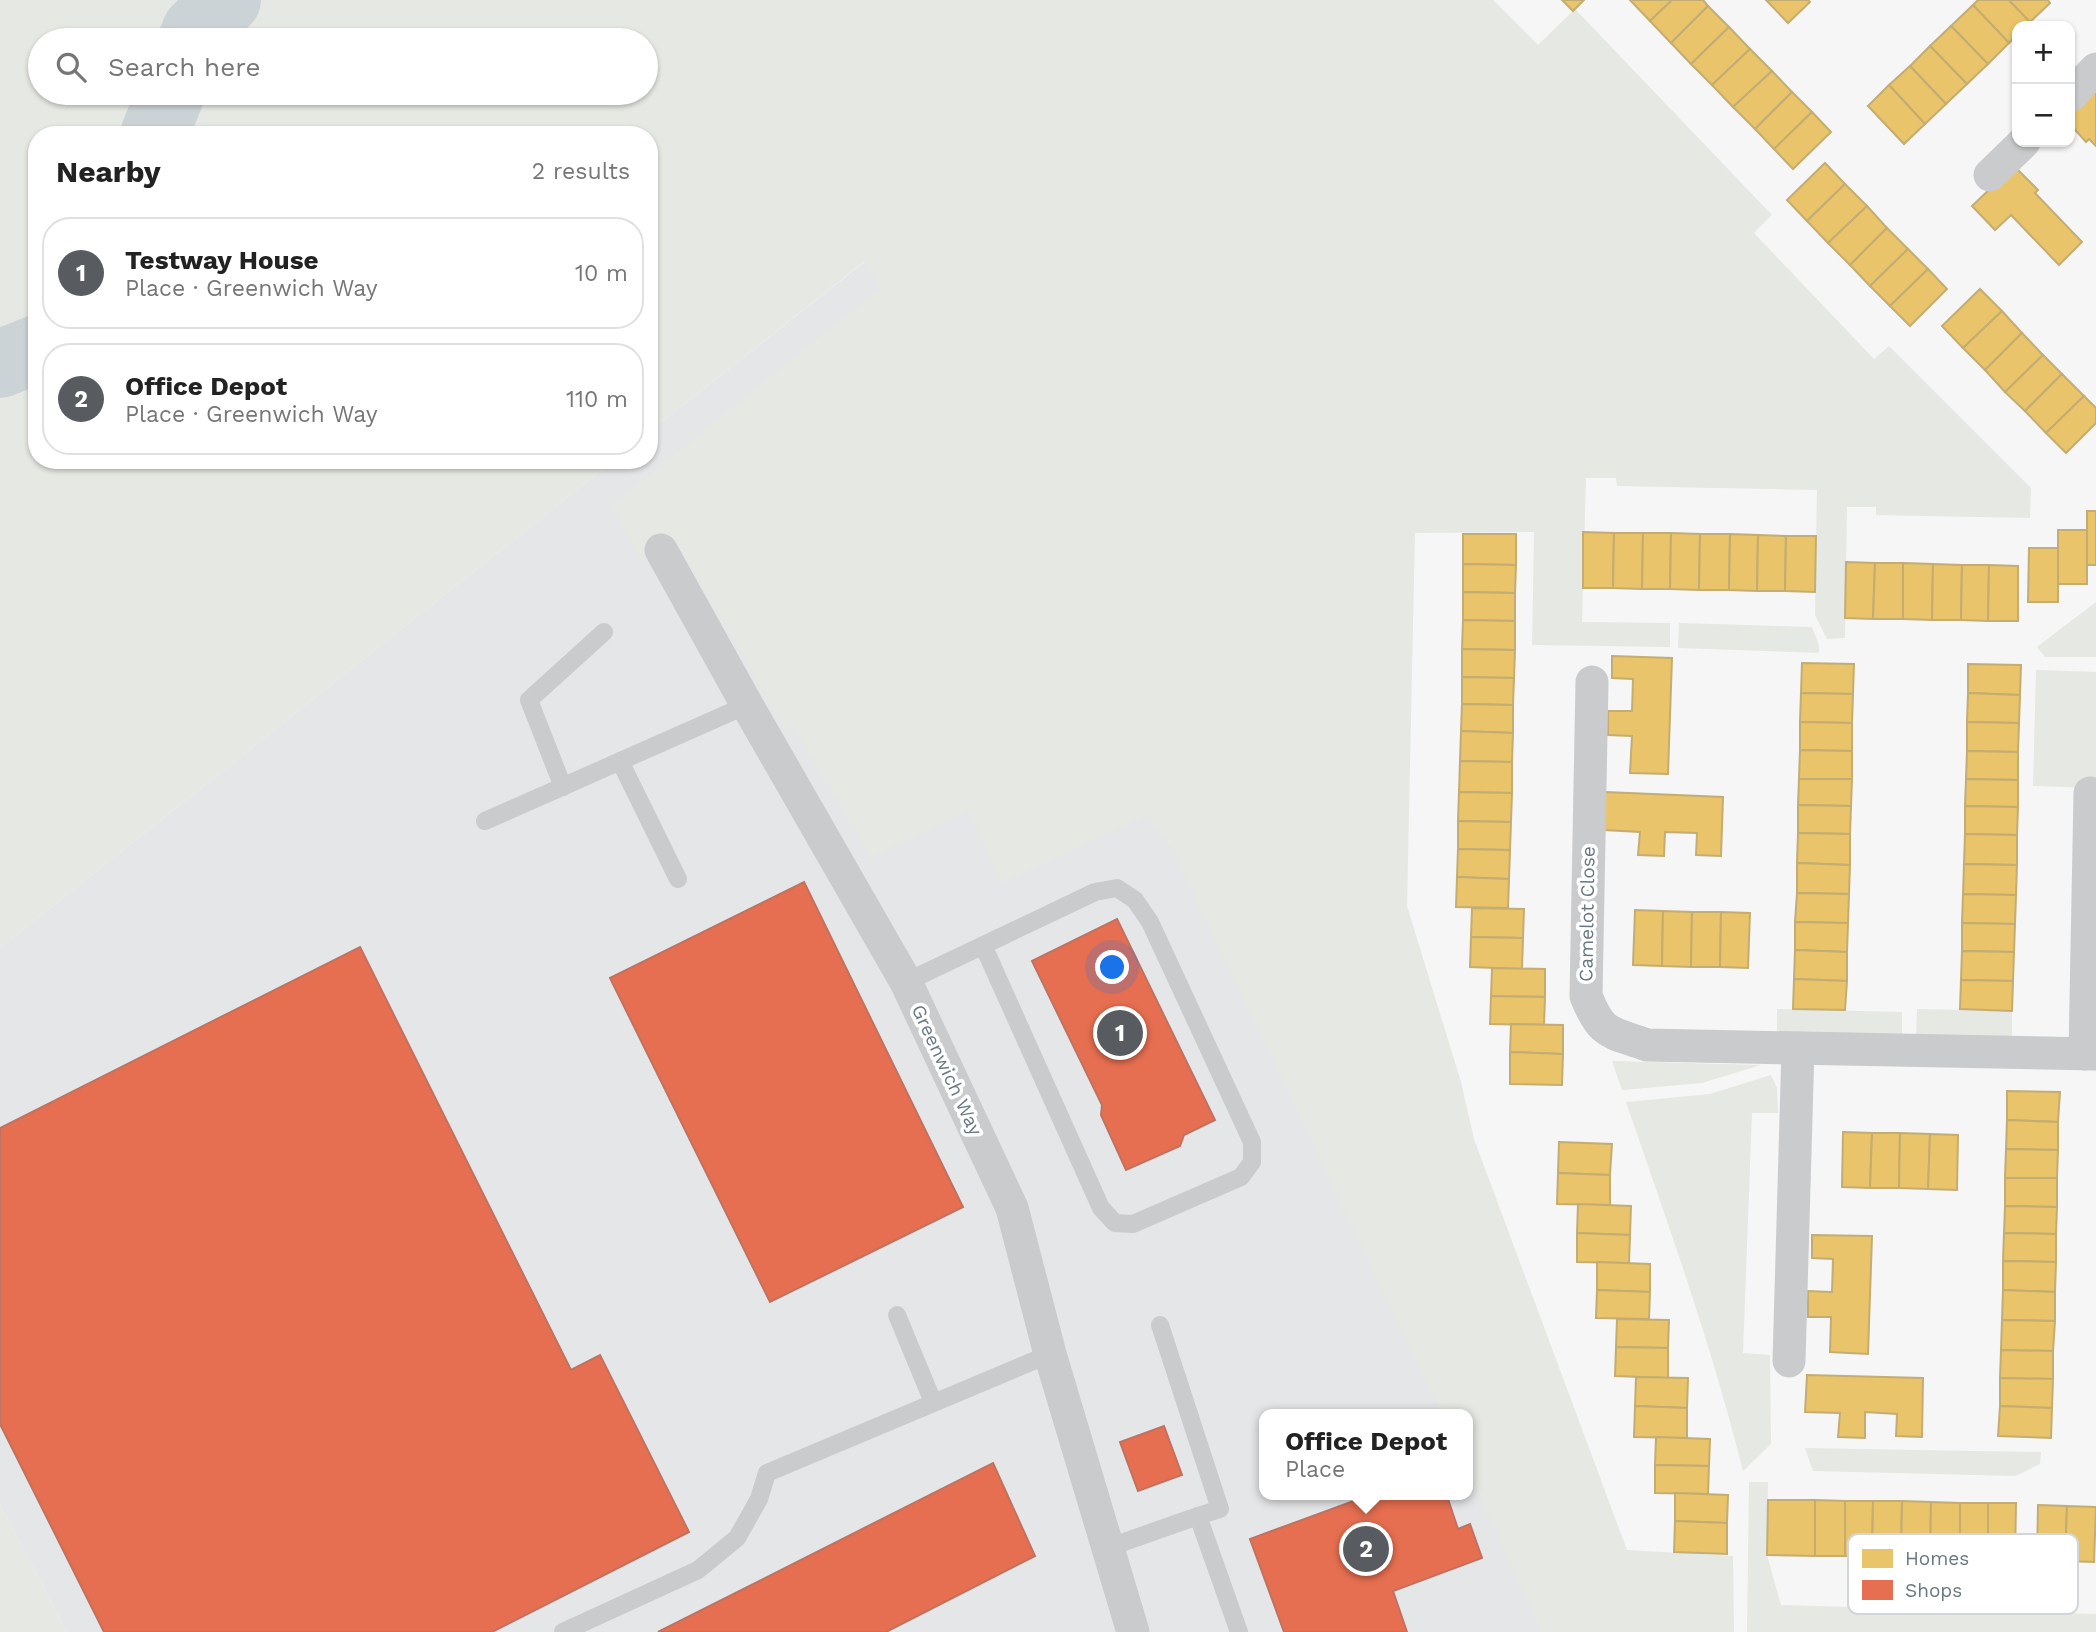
<!DOCTYPE html>
<html lang="en">
<head>
<meta charset="utf-8">
<style>
  :root { --surface:#fff; --page:#f2f2f2; --text:#222; --muted:#767676; --line:#e0e0e0; --accent:#585c60 }
  body { margin:0; font-family:"Work Sans",sans-serif; background:var(--page); color:var(--text) }
  .controls { position:absolute; right:21px; top:21px; display:grid; overflow:hidden; border-radius:14px; box-shadow:0 2px 5px #0004 }
  .controls button { width:63px; height:63px; display:grid; place-items:center; padding:0; border:0; border-bottom:2px solid var(--line); background:var(--surface); color:var(--text); font:35px sans-serif }
  .you { position:absolute; left:1113px; top:968px; width:24px; height:24px; margin:-18px; border:5px solid #fff; border-radius:50%; background:#1a73e8; box-shadow:0 0 0 10px #1a73e833 }
  .badge { display:grid; place-items:center; width:46px; height:46px; border-radius:50%; background:var(--accent); color:#fff; font-size:23px; font-weight:700 }
  .pin { position:absolute; translate:-50% -50%; border:4px solid #fff; box-shadow:0 2px 7px #0006 }
  .popup { position:absolute; left:1259px; top:1409px; width:214px; height:91px; box-sizing:border-box; display:grid; place-content:center; border-radius:14px; background:var(--surface); filter:drop-shadow(0 2px 5px #0005); font-size:23px; white-space:nowrap; color:var(--muted) }
  .popup b { font-size:26px; color:var(--text) }
  .popup::after { content:''; position:absolute; left:50%; top:100%; margin-left:-14px; border:14px solid transparent; border-top-color:var(--surface) }
  .list { margin:0; padding:0; list-style:none }
  h2 { display:flex; justify-content:space-between; align-items:center; height:91px; margin:0; padding:0 28px; font-size:30px }
  h2 small { font-size:23px; font-weight:400; color:var(--muted) }
  .list li { display:grid; grid-template-columns:46px 1fr auto; gap:21px; align-items:center; box-sizing:border-box; height:112px; margin:0 14px 14px; padding:0 14px; border:2px solid var(--line); border-radius:28px }
  .list b { display:block; font-size:26px; white-space:nowrap }
  .list p { margin:0; font-size:23px; white-space:nowrap; color:var(--muted) }
  .list em { font-size:23px; font-style:normal; color:var(--muted) }
  .icon { flex:none; width:38px; height:38px; fill:none; stroke:currentColor; stroke-width:2; stroke-linecap:round; stroke-linejoin:round }
  .map { position:relative; flex:none; width:2096px; height:1632px; overflow:hidden }
  .search { position:absolute; background:var(--surface); box-shadow:0 2px 5px #0004; left:28px; top:28px; width:630px; height:77px; display:flex; align-items:center; gap:18px; box-sizing:border-box; padding:0 24px; border-radius:38px; color:var(--muted); font-size:26px }
  .panel { position:absolute; background:var(--surface); box-shadow:0 2px 5px #0004; left:28px; top:126px; width:630px; height:343px; border-radius:28px }
  .map>svg:first-child { display:block }
  .built { fill:#e5e6e7; fill-rule:evenodd }
  .green { fill:#e5e8e3; fill-rule:evenodd }
  .homes { fill:#e9c46a; stroke:#c3ad72; stroke-width:2 }
  .shops { fill:#e76f51; stroke:#c17160; stroke-width:2 }
  .lines { fill:none; stroke-linecap:round; stroke-linejoin:round }
  .river { stroke:#ccd3d6; stroke-width:68 }
  .service { stroke:#c9cbcc; stroke-width:18 }
  .minor { stroke:#c9cbcc; stroke-width:33 }
  .labels { text-anchor:middle; dominant-baseline:central; stroke-width:7; stroke-linejoin:round; paint-order:stroke }
  .street-label { font-size:19px; fill:#697783; stroke:#fff }
  .key { fill:#fff; stroke:#d2d6da; stroke-width:2 }
  .key-label { font-size:19px; fill:#697783 }
</style>
</head>
<body>
<div class="map">
<svg width="2096" height="1632" viewBox="0 0 2096 1632">
  <rect width="100%" height="100%" fill="#f6f6f6"/>
  <path class="built" d="M901,233L1598,1632H67L0,1504V948L614,460H649V432ZM1264,1414H1468V1495H1264Z"/>
  <g class="green">
    <path d="M0,0H1493L1538,45L1575,9L1772,215L1754,233L1874,359L1889,346L2031,488L2030,518L1876,515V507H1847L1845,638L1827,639L1815,615L1817,490L1617,486L1616,478H1586L1582,622L1670,623V647L1532,645L1534,532L1415,533L1407,906L1461,1082L1474,1139L1627,1550L1733,1556L1734,1632H1542L1468,1469V1414H1442L1178,861L1177,854L1147,815L1002,883L969,811L871,857L793,726L786,729L676,540L641,561L612,506L880,288L865,261L649,432V135H37V460H614L0,948ZM40,40H646V93H40Z"/>
    <polygon points="2096,602 2096,657 2045,657 2037,647"/>
    <polygon points="1679,623 1812,627 1819,645 1819,653 1678,648"/>
    <polygon points="2036,670 2096,672 2096,788 2033,786"/>
    <polygon points="1777,1009 1902,1012 1902,1039 1777,1036"/>
    <polygon points="1917,1009 2012,1011 2012,1041 1916,1038"/>
    <polygon points="1612,1061 1761,1065 1702,1083 1622,1090"/>
    <path d="M1771,1075L1777,1088L1778,1113H1752L1743,1353L1770,1355L1771,1444L1743,1471C1712,1346 1668,1224 1626,1102L1710,1094Z"/>
    <polygon points="1805,1448 2041,1452 2040,1464 2016,1476 1813,1471"/>
    <polygon points="1749,1482 1768,1482 1767,1555 1781,1605 2096,1614 2096,1632 1747,1632"/>
    <polygon points="0,1504 67,1632 0,1632"/>
  </g>
  <g class="homes">
    <polygon points="1562,0 1584,0 1573,11"/>
    <polygon points="1630,0 1672,0 1650,21"/>
    <polygon points="1672,0 1703,0 1708,6 1671,43 1650,21"/>
    <polygon points="1766,0 1808,0 1810,2 1788,23"/>
    <polygon points="1978,0 2009,0 2030,22 2026,26 2017,26 2017,35 2009,43 1973,5"/>
    <polygon points="2009,0 2048,0 2050,3 2030,22"/>
    <polygon points="1973,5 2009,43 1988,64 1951,26"/>
    <polygon points="1708,6 1729,27 1691,64 1671,43"/>
    <polygon points="1951,26 1988,64 1967,84 1930,46"/>
    <polygon points="1729,27 1750,49 1712,85 1691,64"/>
    <polygon points="1930,46 1967,84 1946,104 1910,66"/>
    <polygon points="1750,49 1772,71 1733,107 1712,85"/>
    <polygon points="1910,66 1946,104 1925,124 1889,85"/>
    <polygon points="1772,71 1792,92 1755,129 1733,107"/>
    <polygon points="1889,85 1925,124 1904,144 1868,106"/>
    <polygon points="2096,85 2096,146 2089,139 2086,142 2070,124 2070,109"/>
    <polygon points="1792,92 1812,112 1774,149 1755,129"/>
    <polygon points="1812,112 1831,132 1793,169 1774,149"/>
    <polygon points="1825,163 1845,184 1807,221 1787,200"/>
    <polygon points="2014,166 2038,190 2035,193 2082,242 2059,265 2011,215 1995,230 1972,206"/>
    <polygon points="1845,184 1867,206 1828,243 1807,221"/>
    <polygon points="1867,206 1887,228 1850,265 1828,243"/>
    <polygon points="1887,228 1908,249 1870,286 1850,265"/>
    <polygon points="1908,249 1928,269 1890,306 1870,286"/>
    <polygon points="1928,269 1947,289 1910,326 1890,306"/>
    <polygon points="1980,289 2002,311 1963,348 1942,326"/>
    <polygon points="2002,311 2022,333 1985,370 1963,348"/>
    <polygon points="2022,333 2043,355 2005,392 1985,370"/>
    <polygon points="2043,355 2062,374 2025,411 2005,392"/>
    <polygon points="2062,374 2084,396 2046,433 2025,411"/>
    <polygon points="2084,396 2096,408 2096,423 2066,453 2046,433"/>
    <rect x="2087" y="511" width="9" height="54"/>
    <rect x="2058" y="530" width="29" height="54"/>
    <polygon points="1583,532 1614,533 1613,588 1583,588"/>
    <polygon points="1614,533 1643,533 1642,589 1613,588"/>
    <polygon points="1643,533 1671,533 1670,589 1642,589"/>
    <polygon points="1671,533 1700,534 1699,590 1670,589"/>
    <polygon points="1463,534 1516,534 1516,565 1463,564"/>
    <polygon points="1700,534 1730,534 1729,590 1699,590"/>
    <polygon points="1730,534 1758,535 1757,591 1729,590"/>
    <polygon points="1758,535 1786,536 1785,591 1757,591"/>
    <polygon points="1786,536 1816,536 1815,592 1785,591"/>
    <polygon points="2029,548 2058,548 2058,602 2028,602"/>
    <polygon points="1846,562 1875,563 1873,619 1845,618"/>
    <polygon points="1875,563 1903,563 1903,619 1873,619"/>
    <polygon points="1903,563 1933,564 1932,620 1903,619"/>
    <polygon points="1463,564 1516,565 1515,593 1463,592"/>
    <polygon points="1933,564 1962,565 1961,620 1932,620"/>
    <polygon points="1962,565 1989,565 1988,621 1961,620"/>
    <polygon points="1989,565 2018,566 2018,621 1988,621"/>
    <polygon points="1463,592 1515,593 1515,621 1463,620"/>
    <polygon points="1463,620 1515,621 1515,650 1462,649"/>
    <polygon points="1462,649 1515,650 1514,678 1462,677"/>
    <polygon points="1612,656 1672,658 1668,774 1630,773 1632,736 1608,735 1608,711 1632,711 1633,679 1612,678"/>
    <polygon points="1802,663 1854,664 1853,694 1801,693"/>
    <polygon points="1968,664 2021,665 2020,695 1968,693"/>
    <polygon points="1462,677 1514,678 1513,705 1462,704"/>
    <polygon points="1801,693 1853,694 1852,723 1800,722"/>
    <polygon points="1968,693 2020,695 2019,723 1967,722"/>
    <polygon points="1462,704 1513,705 1513,733 1461,731"/>
    <polygon points="1800,722 1852,723 1852,751 1800,750"/>
    <polygon points="1967,722 2019,723 2018,752 1967,751"/>
    <polygon points="1461,731 1513,733 1512,762 1460,761"/>
    <polygon points="1800,750 1852,751 1852,779 1799,779"/>
    <polygon points="1967,751 2018,752 2018,780 1966,779"/>
    <polygon points="1460,761 1512,762 1512,793 1459,792"/>
    <polygon points="1799,779 1852,779 1851,806 1798,805"/>
    <polygon points="1966,779 2018,780 2018,807 1965,806"/>
    <polygon points="1459,792 1512,793 1511,822 1458,821"/>
    <polygon points="1605,792 1723,797 1721,856 1696,855 1697,833 1665,832 1664,856 1638,855 1640,832 1604,830"/>
    <polygon points="1798,805 1851,806 1850,834 1798,833"/>
    <polygon points="1965,806 2018,807 2017,835 1965,834"/>
    <polygon points="1458,821 1511,822 1510,850 1458,849"/>
    <polygon points="1798,833 1850,834 1850,865 1797,863"/>
    <polygon points="1965,834 2017,835 2017,865 1964,864"/>
    <polygon points="1458,849 1510,850 1509,879 1457,877"/>
    <polygon points="1797,863 1850,865 1849,894 1797,893"/>
    <polygon points="1964,864 2017,865 2016,895 1963,894"/>
    <polygon points="1457,877 1509,879 1508,908 1456,907"/>
    <polygon points="1797,893 1849,894 1848,923 1795,922"/>
    <polygon points="1963,894 2016,895 2015,924 1962,923"/>
    <polygon points="1472,908 1524,909 1523,938 1471,937"/>
    <polygon points="1635,910 1663,911 1662,966 1633,965"/>
    <polygon points="1663,911 1692,912 1691,967 1662,966"/>
    <polygon points="1692,912 1721,912 1720,967 1691,967"/>
    <polygon points="1721,912 1750,913 1748,968 1720,967"/>
    <polygon points="1795,922 1848,923 1847,952 1795,950"/>
    <polygon points="1962,923 2015,924 2014,952 1962,951"/>
    <polygon points="1471,937 1523,938 1522,969 1470,967"/>
    <polygon points="1795,950 1847,952 1847,981 1794,979"/>
    <polygon points="1962,951 2014,952 2013,981 1961,980"/>
    <polygon points="1492,968 1545,969 1545,997 1491,996"/>
    <polygon points="1794,979 1847,981 1845,1010 1793,1009"/>
    <polygon points="1961,980 2013,981 2012,1011 1960,1009"/>
    <polygon points="1491,996 1545,997 1544,1025 1490,1024"/>
    <polygon points="1511,1024 1563,1025 1563,1054 1510,1052"/>
    <polygon points="1510,1052 1563,1054 1562,1085 1510,1084"/>
    <polygon points="2007,1091 2060,1092 2058,1122 2007,1120"/>
    <polygon points="2007,1120 2058,1122 2058,1150 2006,1149"/>
    <polygon points="1843,1132 1872,1133 1870,1188 1842,1187"/>
    <polygon points="1872,1133 1900,1133 1899,1188 1870,1188"/>
    <polygon points="1900,1133 1930,1134 1928,1189 1899,1188"/>
    <polygon points="1930,1134 1958,1135 1957,1190 1928,1189"/>
    <polygon points="1559,1142 1612,1144 1610,1175 1558,1173"/>
    <polygon points="2006,1149 2058,1150 2057,1178 2005,1178"/>
    <polygon points="1558,1173 1610,1175 1610,1205 1557,1204"/>
    <polygon points="2005,1178 2057,1178 2057,1207 2005,1206"/>
    <polygon points="1578,1204 1631,1206 1630,1235 1577,1233"/>
    <polygon points="2005,1206 2057,1207 2056,1234 2004,1233"/>
    <polygon points="1577,1233 1630,1235 1629,1263 1577,1262"/>
    <polygon points="2004,1233 2056,1234 2056,1262 2003,1261"/>
    <polygon points="1812,1235 1872,1236 1868,1354 1830,1352 1831,1317 1808,1317 1808,1291 1832,1292 1833,1259 1812,1258"/>
    <polygon points="2003,1261 2056,1262 2055,1292 2003,1290"/>
    <polygon points="1597,1262 1650,1264 1650,1292 1597,1290"/>
    <polygon points="1597,1290 1650,1292 1649,1319 1596,1318"/>
    <polygon points="2003,1290 2055,1292 2055,1321 2002,1320"/>
    <polygon points="1617,1319 1669,1320 1668,1348 1616,1347"/>
    <polygon points="2002,1320 2055,1321 2053,1351 2001,1350"/>
    <polygon points="1616,1347 1668,1348 1668,1378 1615,1376"/>
    <polygon points="2001,1350 2053,1351 2053,1379 2000,1378"/>
    <polygon points="1807,1375 1923,1378 1922,1437 1896,1436 1897,1414 1865,1412 1865,1438 1838,1437 1840,1413 1805,1412"/>
    <polygon points="1636,1377 1688,1378 1687,1408 1635,1406"/>
    <polygon points="2000,1378 2053,1379 2052,1408 2000,1406"/>
    <polygon points="1635,1406 1687,1408 1687,1438 1634,1437"/>
    <polygon points="2000,1406 2052,1408 2051,1438 1998,1436"/>
    <polygon points="1656,1437 1710,1439 1709,1466 1655,1465"/>
    <polygon points="1655,1465 1709,1466 1708,1494 1655,1493"/>
    <polygon points="1675,1493 1728,1495 1727,1523 1675,1521"/>
    <polygon points="1768,1500 1815,1500 1815,1556 1767,1555"/>
    <polygon points="1815,1500 1845,1501 1845,1556 1815,1556"/>
    <polygon points="1845,1501 1873,1501 1872,1557 1845,1556"/>
    <polygon points="1873,1501 1902,1501 1901,1558 1872,1557"/>
    <polygon points="1902,1501 1931,1502 1930,1558 1901,1558"/>
    <polygon points="1931,1502 1960,1503 1960,1558 1930,1558"/>
    <polygon points="1960,1503 1988,1503 1988,1559 1960,1558"/>
    <polygon points="1988,1503 2016,1503 2015,1559 1988,1559"/>
    <polygon points="2038,1505 2067,1506 2065,1561 2037,1560"/>
    <polygon points="2067,1506 2096,1507 2094,1562 2065,1561"/>
    <polygon points="1675,1521 1727,1523 1727,1554 1674,1552"/>
  </g>
  <g class="shops">
    <polygon points="804,882 963,1207 770,1302 610,978"/>
    <polygon points="1117,919 1215,1120 1184,1135 1180,1146 1126,1170 1101,1115 1102,1105 1032,961"/>
    <polygon points="360,947 571,1370 600,1355 689,1532 492,1632 104,1632 0,1424 0,1128"/>
    <polygon points="1164,1426 1182,1475 1138,1491 1120,1442"/>
    <polygon points="993,1463 1035,1556 886,1632 658,1632"/>
    <polygon points="1370,1495 1449,1495 1447,1496 1458,1529 1470,1524 1482,1558 1393,1591 1407,1632 1284,1632 1250,1539"/>
  </g>
  <g class="lines">
    <g class="river">
      <polyline points="192,40 196,30 227,0"/>
      <polyline points="154,135 171,93"/>
      <polyline points="0,364 37,349"/>
    </g>
    <g class="service">
      <polyline points="620,761 678,879"/>
      <polyline points="563,787 529,700 604,632"/>
      <polyline points="485,821 747,705"/>
      <polyline points="906,982 1095,892 1117,888 1135,900 1150,922 1252,1142 1252,1162 1241,1177 1133,1224 1115,1223 1101,1208 983,945"/>
      <polyline points="897,1315 933,1402"/>
      <polyline points="1160,1325 1220,1509 1198,1516"/>
      <polyline points="1107,1548 1198,1516 1239,1632"/>
      <polyline points="563,1632 698,1570 737,1538 759,1499 767,1473 1050,1354"/>
    </g>
    <g class="minor">
      <polyline points="2070,96 2096,69"/>
      <polyline points="1990,175 2024,142"/>
      <polyline points="661,550 747,705 906,982 1012,1208 1050,1354 1133,1632"/>
      <path d="M1592,682L1586,996C1602,1036 1609,1031 1647,1045L2096,1054"/>
      <polyline points="2085,1054 2090,793"/>
      <polyline points="1789,1361 1798,1048"/>
    </g>
  </g>
  <g class="labels">
    <g class="street-label">
      <text transform="translate(1587 914) rotate(-89)">Camelot Close</text>
      <text transform="translate(947 1070) rotate(65)">Greenwich Way</text>
    </g>
  </g>
  <rect x="1848" y="1534" width="230" height="80" rx="10" class="key"/>
  <rect x="1862" y="1549" width="31" height="19" fill="#e9c46a"/>
  <rect x="1862" y="1580" width="31" height="20" fill="#e76f51"/>
  <g class="key-label">
    <text x="1905" y="1565">Homes</text>
    <text x="1905" y="1597">Shops</text>
  </g>
</svg>
<div class="controls">
<button>+</button>
<button>−</button>
</div>
<div class="you"></div>
<div class="pin badge" style="left:1120px;top:1033px">1</div>
<div class="pin badge" style="left:1366px;top:1549px">2</div>
<div class="popup"><b>Office Depot</b>Place</div>
<div class="search"><svg class="icon" aria-label="search" viewBox="0 0 24 24"><circle cx="10" cy="10" r="6"/><path d="M15 15l6 6"/></svg>Search here</div>
<section class="panel">
<h2>Nearby<small>2 results</small></h2>
<ul class="list">
<li><span class="badge">1</span><div><b>Testway House</b><p>Place · Greenwich Way</p></div><em>10 m</em></li>
<li><span class="badge">2</span><div><b>Office Depot</b><p>Place · Greenwich Way</p></div><em>110 m</em></li>
</ul>
</section>
</div>
</body>
</html>
